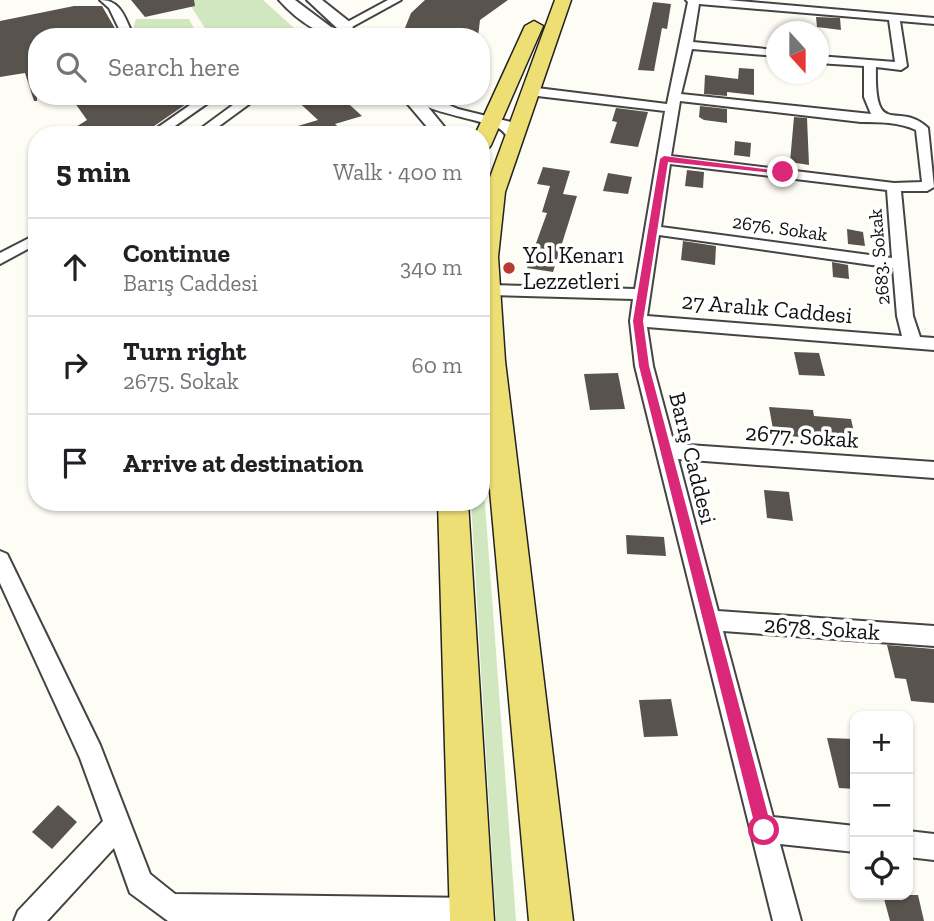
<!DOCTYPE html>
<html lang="en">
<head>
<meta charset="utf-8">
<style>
  :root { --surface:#fff; --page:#f2f2f2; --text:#202124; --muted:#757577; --line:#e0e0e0 }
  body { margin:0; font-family:"Zilla Slab",serif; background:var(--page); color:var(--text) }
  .controls { position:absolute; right:21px; bottom:21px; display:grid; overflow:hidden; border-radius:14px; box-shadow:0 2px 5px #0004 }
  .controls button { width:63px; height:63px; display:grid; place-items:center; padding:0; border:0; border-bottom:2px solid var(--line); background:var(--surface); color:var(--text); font:35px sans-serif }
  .compass { position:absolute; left:766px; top:21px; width:63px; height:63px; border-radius:50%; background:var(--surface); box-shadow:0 2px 5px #0004; rotate:159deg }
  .stop { position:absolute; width:21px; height:21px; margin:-16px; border:5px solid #db2777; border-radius:50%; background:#fff }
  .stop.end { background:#db2777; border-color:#fff; box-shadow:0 2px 7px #0008 }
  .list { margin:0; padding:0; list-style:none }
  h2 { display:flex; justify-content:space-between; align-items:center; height:91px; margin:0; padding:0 28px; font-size:30px }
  h2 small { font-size:23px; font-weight:400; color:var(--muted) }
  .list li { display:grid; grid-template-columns:46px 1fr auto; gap:21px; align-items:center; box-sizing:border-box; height:98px; padding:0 28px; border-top:2px solid var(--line) }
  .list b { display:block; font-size:26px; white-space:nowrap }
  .list p { margin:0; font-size:23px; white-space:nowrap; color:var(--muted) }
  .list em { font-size:23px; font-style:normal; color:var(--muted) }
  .icon { flex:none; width:38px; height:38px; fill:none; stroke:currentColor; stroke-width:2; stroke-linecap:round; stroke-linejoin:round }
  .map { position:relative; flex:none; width:934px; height:921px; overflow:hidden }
  .search { position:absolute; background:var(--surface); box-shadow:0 2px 5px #0004; left:28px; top:28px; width:462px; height:77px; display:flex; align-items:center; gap:18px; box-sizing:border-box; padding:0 24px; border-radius:28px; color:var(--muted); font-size:26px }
  .panel { position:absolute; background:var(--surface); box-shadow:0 2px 5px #0004; left:28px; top:126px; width:462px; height:385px; border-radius:28px }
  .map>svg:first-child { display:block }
  .green { fill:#d0e7c0 }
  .building { fill:#59534e }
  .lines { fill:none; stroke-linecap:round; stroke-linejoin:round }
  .minor-casing { stroke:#444; stroke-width:4 }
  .tertiary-casing { stroke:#444; stroke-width:4 }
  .primary-casing { stroke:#222; stroke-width:3 }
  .minor { fill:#fff; fill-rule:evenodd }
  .tertiary { fill:#fff; fill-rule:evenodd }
  .primary { fill:#eedf75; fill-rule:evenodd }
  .route { fill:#db2777 }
  .poi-dot { fill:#b73b32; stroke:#fff; stroke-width:2.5 }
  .labels { text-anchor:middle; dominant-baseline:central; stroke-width:7; stroke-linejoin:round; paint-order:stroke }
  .far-street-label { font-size:19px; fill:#111; stroke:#fff }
  .poi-label { font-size:23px; fill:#111; stroke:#fff; text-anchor:start }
  .street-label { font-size:23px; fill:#111; stroke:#fff }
</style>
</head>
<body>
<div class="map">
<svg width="934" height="921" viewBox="0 0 934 921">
  <rect width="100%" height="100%" fill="#fefdf5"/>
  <g class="green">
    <polygon points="187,0 263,0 304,37 220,37 206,30"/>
    <polygon points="136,19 189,19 198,36 181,31 172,37 134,37 132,32"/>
    <polygon points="481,450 516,921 496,921 471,502 481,502"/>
  </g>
  <g class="building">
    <polygon points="131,0 194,0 195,6 145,17"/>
    <polygon points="425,0 508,0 480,20 478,37 416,34 415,28 405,28 411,13"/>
    <polygon points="653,2 671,4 667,29 662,28 654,71 638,70"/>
    <polygon points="74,6 102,6 120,37 37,37 37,101 34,101 25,73 0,77 0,21"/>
    <polygon points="816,17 840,18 841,30 817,27"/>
    <polygon points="739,68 754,69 754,95 727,92 727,96 704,94 705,75 738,79"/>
    <polygon points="70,96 198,96 141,135 63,135 87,120"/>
    <polygon points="292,96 340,96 362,116 335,124 347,135 281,135 281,131 318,120"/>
    <polygon points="700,106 727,109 727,123 704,120 699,117"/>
    <polygon points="616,108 648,112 638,147 610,143 617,122 612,121"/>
    <polygon points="794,117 807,118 809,165 790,162"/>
    <polygon points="735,141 751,143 750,157 734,155"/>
    <polygon points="543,167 570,171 563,194 577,196 553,272 527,268 547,213 542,212 550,186 537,184"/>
    <polygon points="687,170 704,172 703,188 685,186"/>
    <polygon points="608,173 632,177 628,194 603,191"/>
    <polygon points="847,229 863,232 865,246 848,244"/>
    <polygon points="683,241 716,246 715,265 681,260"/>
    <polygon points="832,262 848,265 849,279 833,277"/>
    <polygon points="794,352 819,353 825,376 799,375"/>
    <polygon points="618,373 625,409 590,410 584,374"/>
    <polygon points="769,407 813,410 814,416 851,419 856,441 774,435"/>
    <polygon points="764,490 789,492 793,521 767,518"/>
    <polygon points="626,535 664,537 666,556 627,554"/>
    <polygon points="887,645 934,649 934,703 911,701 906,679 895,678"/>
    <polygon points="671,699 678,736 644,737 639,700"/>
    <polygon points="827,738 855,739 855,789 839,788"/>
    <polygon points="58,805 77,822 52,849 32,832"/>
    <polygon points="883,895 918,895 924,921 890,921"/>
  </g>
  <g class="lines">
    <defs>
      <g id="minor">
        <path d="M100,0C122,0 125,19 134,37H123L109,8Z"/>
        <polygon points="388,0 401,0 350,28 340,26"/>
        <path d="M686,0H728L934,18V24L900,21L907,66L901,70L876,67C874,142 898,99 928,128L934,187L927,191H901L913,316L920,337L934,338V350L647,327L653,366L674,444L934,462V478L678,459L718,611L934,626V646L723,631L773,817L855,826V852L780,844L801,921H773L635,366L630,321L633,299L488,295L481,292L482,286L488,285L635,289L665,111L529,95L523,91L529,87L667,104L688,2ZM699,4L889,20L895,62L818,56V63L864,66V97L871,114L681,94L692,49L776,56V50L693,42ZM680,101L861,122C879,122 899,122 916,130L922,182L894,183L671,156ZM670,164L887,190L892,258L661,227ZM659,235L893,268L897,316L902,336L647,316Z"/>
        <polygon points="188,32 192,33 192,37 179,37"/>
        <polygon points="203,96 218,96 162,135 147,135"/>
        <polygon points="245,96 260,96 207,135 192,135"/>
        <polygon points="37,234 37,244 0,264 0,253"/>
        <polygon points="0,551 7,554 100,745 150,874 175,894 472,898 482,902 486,912 482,921 168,921 130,893 114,848 47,921 14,921 18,911 103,821 80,758 0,583"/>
        <polygon points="908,831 934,834 934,860 908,857"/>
      </g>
      <g id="tertiary">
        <path d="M279,0H295L331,27L338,29L307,0H322L351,23L353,26L350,35C326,43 295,18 279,0Z"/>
        <path d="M406,96H429L458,109L511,122L521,134L513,139C505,137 506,133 500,129C489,122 446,115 428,107L451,135H434L406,102Z"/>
      </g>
      <g id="primary">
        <polygon points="555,0 571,0 505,192 498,257 505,361 573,921 529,921 481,391 481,202"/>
        <polygon points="534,21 543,26 491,145 488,149 481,151 481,135 475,135 525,26"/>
        <polygon points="438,502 468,502 494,921 450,921"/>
      </g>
    </defs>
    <use href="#minor" class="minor-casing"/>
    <use href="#tertiary" class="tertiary-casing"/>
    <use href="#primary" class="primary-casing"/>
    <use href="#minor" class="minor"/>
    <use href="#tertiary" class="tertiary"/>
    <use href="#primary" class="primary"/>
  </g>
  <polygon class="route" points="664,156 787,172 783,174 668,162 643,321 649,366 772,830 769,835 764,837 758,835 756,830 639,366 633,321 660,159"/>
  <circle class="poi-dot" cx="509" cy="268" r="7"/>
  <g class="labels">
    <g class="far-street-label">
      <text transform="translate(780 228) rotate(8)">2676. Sokak</text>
      <text transform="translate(879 257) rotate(-95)">2683. Sokak</text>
    </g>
    <g class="poi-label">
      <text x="523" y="255">Yol Kenarı<tspan x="523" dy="26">Lezzetleri</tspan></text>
    </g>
    <g class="street-label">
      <text transform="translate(767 308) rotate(5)">27 Aralık Caddesi</text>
      <text transform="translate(802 436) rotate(4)">2677. Sokak</text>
      <text transform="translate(693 458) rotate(76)">Barış Caddesi</text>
      <text transform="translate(822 628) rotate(4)">2678. Sokak</text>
    </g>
  </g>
</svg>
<div class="controls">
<button>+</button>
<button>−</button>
<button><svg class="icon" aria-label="locate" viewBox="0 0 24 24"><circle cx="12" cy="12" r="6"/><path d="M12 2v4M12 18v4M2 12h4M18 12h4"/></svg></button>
</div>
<svg class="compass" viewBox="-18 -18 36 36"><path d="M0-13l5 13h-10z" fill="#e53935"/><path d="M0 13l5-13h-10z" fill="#757577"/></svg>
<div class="stop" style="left:764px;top:830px"></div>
<div class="stop end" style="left:783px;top:172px"></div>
<div class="search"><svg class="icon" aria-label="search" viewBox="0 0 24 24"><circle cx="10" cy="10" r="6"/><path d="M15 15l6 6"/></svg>Search here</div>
<section class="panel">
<h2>5 min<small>Walk · 400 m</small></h2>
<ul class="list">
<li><svg class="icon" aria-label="ahead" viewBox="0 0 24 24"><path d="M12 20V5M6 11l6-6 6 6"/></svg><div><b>Continue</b><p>Barış Caddesi</p></div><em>340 m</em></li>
<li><svg class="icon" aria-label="right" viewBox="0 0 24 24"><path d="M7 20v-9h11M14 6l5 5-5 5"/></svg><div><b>Turn right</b><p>2675. Sokak</p></div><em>60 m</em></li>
<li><svg class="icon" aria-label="arrive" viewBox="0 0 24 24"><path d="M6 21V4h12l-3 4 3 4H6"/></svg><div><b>Arrive at destination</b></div></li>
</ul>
</section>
</div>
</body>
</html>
